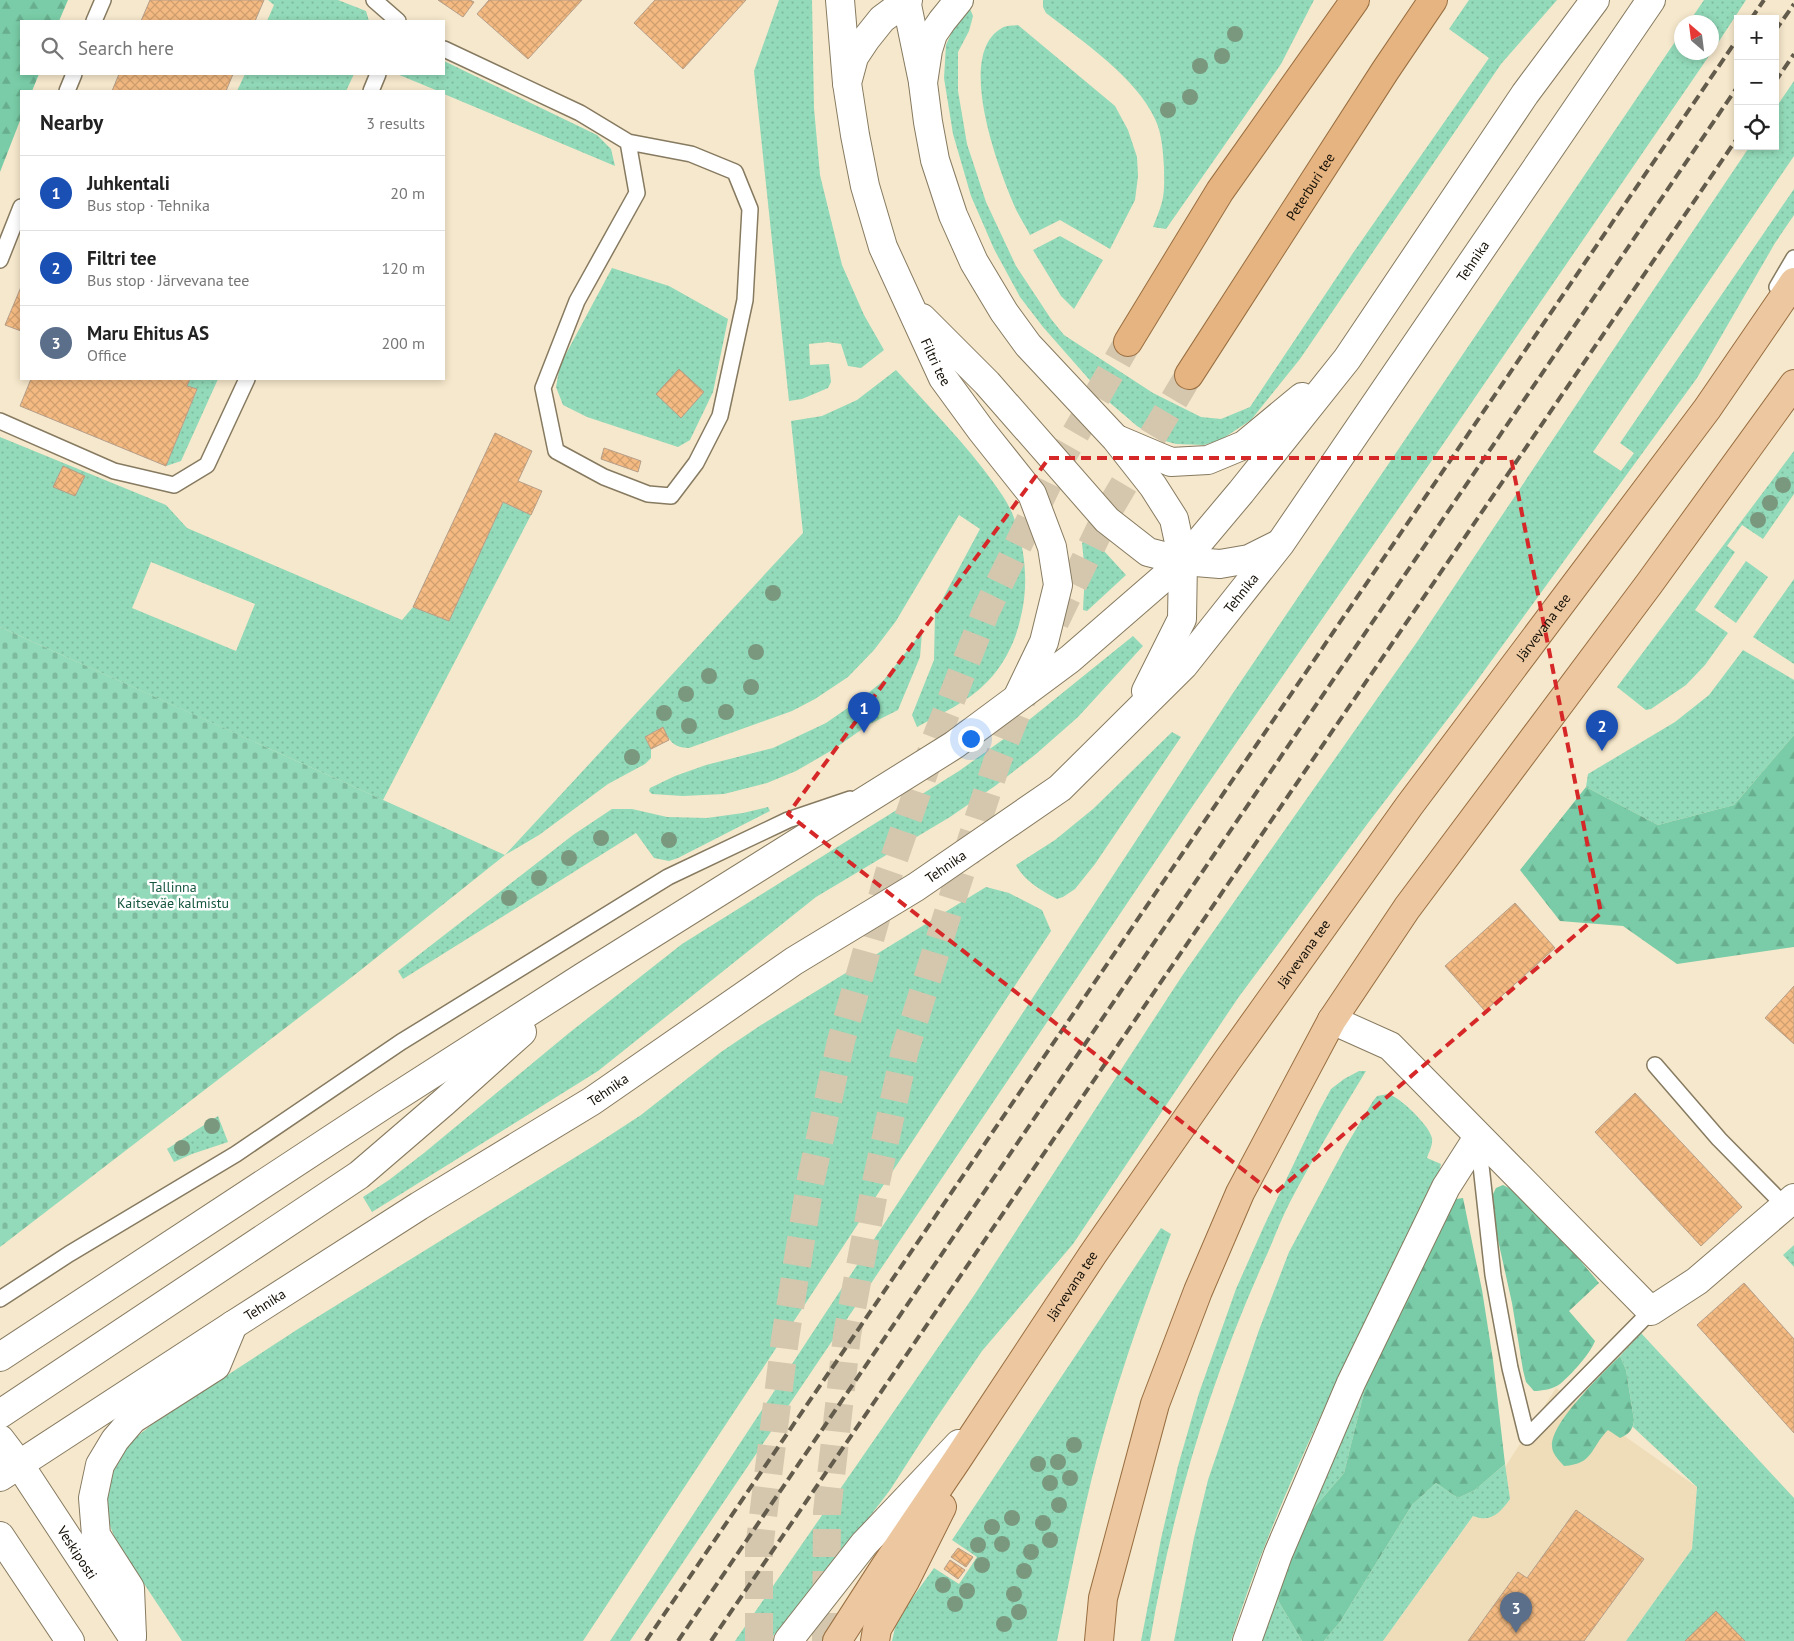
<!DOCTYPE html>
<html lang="en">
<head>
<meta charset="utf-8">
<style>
  :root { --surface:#fff; --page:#f2f2f2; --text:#222; --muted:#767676; --line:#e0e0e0; --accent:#ea580c }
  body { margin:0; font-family:"PT Sans",sans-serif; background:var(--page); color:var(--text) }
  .controls { position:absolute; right:15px; top:15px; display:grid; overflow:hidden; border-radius:0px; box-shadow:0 2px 8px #0003 }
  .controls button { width:45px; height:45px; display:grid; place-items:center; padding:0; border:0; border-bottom:1px solid var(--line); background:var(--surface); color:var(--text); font:25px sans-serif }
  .compass { position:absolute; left:1674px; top:15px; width:45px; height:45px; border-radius:50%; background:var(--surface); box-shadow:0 2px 8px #0003; rotate:332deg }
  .you { position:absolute; left:970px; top:738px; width:18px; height:18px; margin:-12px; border:4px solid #fff; border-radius:50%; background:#1a73e8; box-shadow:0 0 0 8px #1a73e833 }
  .badge { display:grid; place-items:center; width:32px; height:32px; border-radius:50%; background:var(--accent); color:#fff; font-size:16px; font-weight:700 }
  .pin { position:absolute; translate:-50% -41px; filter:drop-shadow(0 1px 2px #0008) }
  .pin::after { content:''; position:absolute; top:26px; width:18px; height:15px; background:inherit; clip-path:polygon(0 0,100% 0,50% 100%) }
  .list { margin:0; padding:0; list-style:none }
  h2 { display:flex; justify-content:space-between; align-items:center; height:65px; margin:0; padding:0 20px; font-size:21px }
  h2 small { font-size:16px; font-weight:400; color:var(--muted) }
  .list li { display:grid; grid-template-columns:32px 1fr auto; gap:15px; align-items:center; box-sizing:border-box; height:75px; padding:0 20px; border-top:1px solid var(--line) }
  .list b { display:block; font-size:19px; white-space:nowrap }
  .list p { margin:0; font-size:16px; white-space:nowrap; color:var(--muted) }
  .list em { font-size:16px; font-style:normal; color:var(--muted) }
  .icon { flex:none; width:28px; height:28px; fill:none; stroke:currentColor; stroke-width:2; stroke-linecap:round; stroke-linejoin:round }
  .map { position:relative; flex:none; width:1794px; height:1641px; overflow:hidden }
  .search { position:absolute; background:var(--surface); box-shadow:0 2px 8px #0003; left:20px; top:20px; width:425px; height:55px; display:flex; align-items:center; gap:12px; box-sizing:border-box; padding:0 18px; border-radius:0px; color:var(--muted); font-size:19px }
  .panel { position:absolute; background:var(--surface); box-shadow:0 2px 8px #0003; left:20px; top:90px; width:425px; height:290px; border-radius:0px }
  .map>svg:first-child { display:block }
  .built { fill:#efddba }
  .grass { fill:url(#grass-dots); fill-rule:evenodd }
  .forest { fill:url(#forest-firs) }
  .cemetery { fill:url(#cemetery-stones) }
  .building { fill:url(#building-cross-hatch); stroke:#b59e89 }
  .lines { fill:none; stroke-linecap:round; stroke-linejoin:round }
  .trunk-tunnel { stroke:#d4c7ae; stroke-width:28; stroke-dasharray:28 14; stroke-linecap:butt }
  .service-casing { stroke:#867a60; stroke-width:18 }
  .minor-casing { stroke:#867a60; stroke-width:30 }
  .tertiary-casing { stroke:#867a60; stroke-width:30 }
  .secondary-casing { stroke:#867a60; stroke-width:30 }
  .primary-casing { stroke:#986e41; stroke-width:30 }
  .trunk-casing { stroke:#986e41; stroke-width:30 }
  .service { stroke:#fff; stroke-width:15 }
  .minor { stroke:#fff; stroke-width:28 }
  .tertiary { stroke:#fff; stroke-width:28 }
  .secondary { stroke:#fff; stroke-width:28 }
  .primary { stroke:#ecc7a0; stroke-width:28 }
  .trunk { stroke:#e6b480; stroke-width:28 }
  .rail { stroke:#635b4b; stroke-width:4; stroke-dasharray:10 5; stroke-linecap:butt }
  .tree { fill:#7a987e }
  .marked { fill:none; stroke:#d62828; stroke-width:4; stroke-dasharray:10 6; stroke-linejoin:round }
  .labels { text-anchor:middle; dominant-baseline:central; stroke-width:5; stroke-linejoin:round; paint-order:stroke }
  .street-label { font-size:14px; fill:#140f06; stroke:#fff }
  .park-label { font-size:14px; fill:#15563e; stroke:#fff }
</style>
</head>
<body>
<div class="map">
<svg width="1794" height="1641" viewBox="0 0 1794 1641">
  <defs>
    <pattern id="grass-dots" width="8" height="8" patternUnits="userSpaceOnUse" patternTransform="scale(1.25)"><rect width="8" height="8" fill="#92dab9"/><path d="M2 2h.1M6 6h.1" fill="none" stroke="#7dba9e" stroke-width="1.8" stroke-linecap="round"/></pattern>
    <pattern id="forest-firs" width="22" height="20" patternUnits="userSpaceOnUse" patternTransform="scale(1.25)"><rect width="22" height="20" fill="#79cca7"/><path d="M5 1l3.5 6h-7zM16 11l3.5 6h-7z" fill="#68ae8e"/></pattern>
    <pattern id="cemetery-stones" width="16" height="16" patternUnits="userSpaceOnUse" patternTransform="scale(1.25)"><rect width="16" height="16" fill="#92dab9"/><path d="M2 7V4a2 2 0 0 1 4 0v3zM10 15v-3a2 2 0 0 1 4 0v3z" fill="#7dba9e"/></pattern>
    <pattern id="building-cross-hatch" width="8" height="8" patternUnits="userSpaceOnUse" patternTransform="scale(1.25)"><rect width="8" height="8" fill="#f4ba82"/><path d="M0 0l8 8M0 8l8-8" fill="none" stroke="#d09f6f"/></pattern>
  </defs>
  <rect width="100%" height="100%" fill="#f6e8cc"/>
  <polygon class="built" points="1556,1388 1697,1487 1692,1549 1626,1641 1383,1641 1474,1515"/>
  <g class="grass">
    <polygon points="268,0 338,0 366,11 369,21 267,21 274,5"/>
    <polygon points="779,0 812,0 814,108 820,175 842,265 864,315 884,350 861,368 848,366 841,344 828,342 809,344 810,365 829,364 831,382 828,388 802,399 789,401 754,71"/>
    <path d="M1043,0H1314L1281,64L1166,229L1153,227C1156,219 1160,210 1162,202C1165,191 1164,178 1164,167C1163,152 1162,133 1155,119C1136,77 1082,41 1046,13L1043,7Z"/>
    <polygon points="1469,0 1557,0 1501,64 1300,359 1251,420 1222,439 1204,445 1176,444 1158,439 1137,426 1109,402 1043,327 1020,297 994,249 971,196 953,134 944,78 946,45 954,27 970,9 973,16 969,31 958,52 958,91 967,144 986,202 1016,266 1051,319 1064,335 1153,393 1201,417 1221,419 1250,407 1353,253 1489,58 1449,29"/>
    <polygon points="1704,0 1746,0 1712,52 1712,22 1689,22"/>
    <path d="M1018,25L1115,106L1128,130L1137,157L1138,176L1135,200L1110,249L1060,220L1030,235C1025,225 1018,215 1014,205C998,167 955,54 1002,28C1006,25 1013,26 1018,25Z"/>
    <polygon points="1681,33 1682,52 1711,53 1437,453 1194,804 630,1641 610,1641 1233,693"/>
    <polygon points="444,61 597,135 611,149 615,166 444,94 444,91 438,91 397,74 444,74"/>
    <polygon points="245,74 354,74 346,91 237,91"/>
    <polygon points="1794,81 1794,156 1593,452 1621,471 1634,453 1620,443 1794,189 1794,215 1775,243 1697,378 1473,686 1368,823 1238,998 1073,1244 982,1351 935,1420 890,1490 851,1541 769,1641 735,1641 975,1294 1182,976 1417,642 1750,146 1775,146 1775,109"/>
    <polygon points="1060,236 1103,260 1074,309 1061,296 1033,250"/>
    <polygon points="612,268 669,286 728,319 713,392 690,440 678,447 587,417 563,405 556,387 560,365"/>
    <path d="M896,370C929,407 964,442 993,482C1001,493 1010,506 1014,518C1025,548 1029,584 1021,616C1016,640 1005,664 987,682C968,702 940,714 917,727L912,715L934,660L935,613L980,529L959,515L896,621L874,650L848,677L815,699L792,711L689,748C671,747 671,741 662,727L645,737L651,749V758L645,764L608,784L539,835L505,855L803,533L791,421L822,416L857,400Z"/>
    <polygon points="190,379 218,379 181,461 166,466 197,390 187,386"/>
    <path d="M0,437L166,505L187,528L402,620L413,607L449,621L503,502L531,515L383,800L0,627ZM151,562L255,604L236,651L132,608Z"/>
    <polygon points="1794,451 1794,494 1763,539 1742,525 1727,546 1735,552 1695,610 1728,633 1705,665 1686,685 1651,709 1646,710 1617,687"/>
    <polygon points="1089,537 1092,538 1126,575 1087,611 1083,610 1085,572 1082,543"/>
    <polygon points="1746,561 1768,577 1736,623 1714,607"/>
    <polygon points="1794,579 1794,664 1753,637"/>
    <polygon points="922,632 920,657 898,710 868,725 834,749 796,771 767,783 724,794 683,796 652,794 649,791 650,788 675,776 706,765 773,748 826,723 862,698 883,681"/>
    <polygon points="1133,636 1143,646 1078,717 1036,754 995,786 950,817 816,897 598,1071 372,1212 363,1197 389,1180 424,1153 569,1033 682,944 959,771 1019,728"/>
    <polygon points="1743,650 1794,680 1794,735 1734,805 1658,825 1586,787 1588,774 1675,722 1709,695"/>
    <path d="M1172,732L1181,737L1095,864L1075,889L1063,897L1057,899C1041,890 1025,882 1016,865L1055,840L1093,809Z"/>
    <polygon points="768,807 770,811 678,858 669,861 654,858 636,833 403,979 398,971 573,835 612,809 632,809 667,817 707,818 743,813"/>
    <polygon points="986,887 1009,893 1042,910 1051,931 583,1641 182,1641 117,1543 108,1521 106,1496 115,1465 130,1442 154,1423 298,1329 595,1145 641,1115 721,1052 761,1025"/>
    <path d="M1359,1071H1366C1340,1114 1313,1158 1290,1202C1280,1221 1273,1242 1264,1261C1209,1383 1172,1510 1150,1641H1141L1161,1539L1178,1466L1199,1393L1236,1289L1264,1226L1319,1111L1331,1089L1344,1079Z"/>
    <path d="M1388,1094C1400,1097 1429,1125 1432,1138C1433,1145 1429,1152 1427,1158L1441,1164C1436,1190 1423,1210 1411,1233C1397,1258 1384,1284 1371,1310C1319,1418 1267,1526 1231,1641H1174L1194,1538L1208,1480L1259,1330L1289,1252L1346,1146L1373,1101L1377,1096Z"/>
    <polygon points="218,1116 228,1142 192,1154 174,1162 167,1149"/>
    <path d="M1161,1228L1171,1234C1146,1300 1122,1367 1103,1436C1084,1503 1071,1573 1057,1641H892L897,1619L934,1568L959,1584L977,1557L952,1540Z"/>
    <polygon points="1794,1245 1794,1267 1783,1255"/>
    <polygon points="1641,1333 1794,1498 1794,1641 1626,1641 1692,1549 1697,1487 1633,1427 1634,1420 1626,1370 1620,1356"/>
    <path d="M1372,1360L1344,1473L1302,1522L1274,1587L1279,1602L1302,1641H1254C1286,1545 1330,1453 1372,1360Z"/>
    <path d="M1505,1464L1510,1499C1500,1513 1491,1523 1473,1516L1383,1641H1324L1340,1622L1412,1505L1436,1483L1458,1498L1475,1490Z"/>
  </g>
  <g class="forest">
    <polygon points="0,0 68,0 59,21 21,21 21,74 39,74 32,91 21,91 21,118 0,172"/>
    <polygon points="1794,735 1794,947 1677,964 1623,926 1560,921 1520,870 1586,787 1658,825 1734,805"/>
    <path d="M1503,1185C1534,1199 1576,1256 1599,1283L1569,1311L1595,1341C1590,1354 1571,1375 1560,1384C1553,1389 1542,1391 1534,1391L1526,1382L1523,1370L1512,1303L1494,1222L1493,1194L1496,1188Z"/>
    <polygon points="1463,1198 1482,1290 1493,1360 1505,1464 1475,1490 1458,1498 1436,1483 1412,1505 1340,1622 1324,1641 1302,1641 1279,1602 1274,1587 1302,1522 1344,1473 1372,1360 1451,1205 1456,1199"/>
    <path d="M1620,1356L1626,1370L1634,1420C1633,1430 1629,1434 1620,1438L1608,1430C1590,1448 1594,1464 1564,1466C1559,1460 1552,1454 1552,1446C1551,1422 1603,1373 1620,1356Z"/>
  </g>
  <polygon class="cemetery" points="0,627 505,855 357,973 0,1247"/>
  <g class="building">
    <polygon points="150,0 264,0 255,21 141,21"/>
    <polygon points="438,0 470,0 474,2 463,17"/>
    <polygon points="489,0 582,0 528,59 477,14"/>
    <polygon points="655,0 746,0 683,69 634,23"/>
    <polygon points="119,74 233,74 226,91 112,91"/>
    <polygon points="21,287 21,331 5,325"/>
    <polygon points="679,369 704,392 681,418 656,394"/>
    <polygon points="31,379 190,379 187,386 197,389 166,466 20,406"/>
    <polygon points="495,433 532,451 518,481 542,491 531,515 503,502 449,621 413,607"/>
    <polygon points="604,448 641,461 638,472 601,459"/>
    <polygon points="63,466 85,476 75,496 53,487"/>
    <polygon points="663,727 669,740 651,749 645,737"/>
    <polygon points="1515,903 1555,948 1485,1011 1445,966"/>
    <polygon points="1794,986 1794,1044 1765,1018"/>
    <polygon points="1635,1093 1742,1207 1701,1246 1595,1132"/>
    <polygon points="1744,1283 1794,1339 1794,1433 1697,1325"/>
    <polygon points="1576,1510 1644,1559 1584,1641 1468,1641 1518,1572 1527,1578"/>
    <polygon points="958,1548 973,1557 966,1567 951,1557"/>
    <polygon points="950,1560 965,1570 958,1579 944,1569"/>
    <polygon points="1716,1611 1745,1641 1685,1641"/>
  </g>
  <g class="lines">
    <g class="trunk-tunnel">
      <polyline points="1055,622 1110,508 1189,375"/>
      <polyline points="759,1641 759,1549 785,1339 810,1184 841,1041 889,873 935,741 986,611 1054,471 1128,342"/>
      <polyline points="826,1641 827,1512 847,1335 875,1187 905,1050 956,887 997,762 1029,682"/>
    </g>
    <defs>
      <g id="service">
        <polyline points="374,0 398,21"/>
        <polyline points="94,21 103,0"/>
        <polyline points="444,49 580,113 628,142 691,154 735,172 750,209 745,300 720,416 696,463 671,496 648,494 604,477 556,451 543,388 577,301 637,193 628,142"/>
        <polyline points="67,91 74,74"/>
        <polyline points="371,91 378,74"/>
        <polyline points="0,260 21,207"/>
        <polyline points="1777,287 1794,258"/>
        <polyline points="0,421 114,471 174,485 207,465 247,379"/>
        <polyline points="1655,1065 1719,1139 1785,1206"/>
        <polyline points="1478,1138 1493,1275 1510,1368 1527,1437 1651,1311"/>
        <polyline points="0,1299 69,1254 236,1154 401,1042 668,877 788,820 850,799"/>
      </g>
      <g id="minor">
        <polyline points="1332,1020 1390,1046 1651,1311 1697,1281 1794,1198"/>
        <polyline points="1247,1641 1278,1554 1351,1383 1446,1187 1478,1137"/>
      </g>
      <g id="tertiary">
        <polyline points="840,0 847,83"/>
        <polyline points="906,0 923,82"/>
        <path id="s1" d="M19,1464L132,1636"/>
        <polyline points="0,1536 70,1641"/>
        <polyline points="132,1636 130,1588 96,1535 93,1498 100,1465 115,1440 133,1419 216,1366 233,1325"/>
        <polyline points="788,1641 864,1544 959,1444"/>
      </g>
      <g id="secondary">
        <path id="s2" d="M908,0L882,19L866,39L854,57L847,83L855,135L865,186L883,247L943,378L981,430L1032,494L1052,547L1058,585L1044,642L1019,694"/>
        <polyline points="959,0 942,21 933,34 928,50 923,83 928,122 935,160 953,215 974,262 1004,312 1028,345 1116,439 1153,486 1174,519 1183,561 1182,619 1146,691"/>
        <polyline points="922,318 987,383 1107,520 1148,552 1183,561 1220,564 1249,559 1277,545"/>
        <polyline points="1119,440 1171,462 1208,460 1244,445 1302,397"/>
        <polyline points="0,1357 385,1104 583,977 954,745 1070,659 1183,561 1241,492 1347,359 1525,94 1595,0"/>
        <polyline points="0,1414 359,1175 444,1102 522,1032"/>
        <polyline points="0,1439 19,1464"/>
        <path id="s3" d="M0,1477L233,1325L419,1206L592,1101L794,961L916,887L1060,788L1184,665L1280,544L1651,0"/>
      </g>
      <g id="primary">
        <path id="s4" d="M837,1641L886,1565L957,1460L1093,1254L1227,1061L1409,806L1707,409L1794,282"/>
        <polyline points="875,1641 877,1629 905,1581 942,1507"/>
        <polyline points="1099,1641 1103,1598 1155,1404 1198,1291 1240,1193 1332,1020 1407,908 1649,584 1794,384"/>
      </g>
      <g id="trunk">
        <polyline points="1128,342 1220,191 1355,0"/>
        <path id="s5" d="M1189,375L1385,71L1433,0"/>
      </g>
    </defs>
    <use href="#service" class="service-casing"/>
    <use href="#minor" class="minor-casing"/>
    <use href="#tertiary" class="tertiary-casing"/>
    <use href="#secondary" class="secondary-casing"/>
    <use href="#primary" class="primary-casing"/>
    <use href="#trunk" class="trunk-casing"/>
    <use href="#service" class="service"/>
    <use href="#minor" class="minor"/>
    <use href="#tertiary" class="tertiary"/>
    <use href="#secondary" class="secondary"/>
    <use href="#primary" class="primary"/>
    <use href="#trunk" class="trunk"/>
    <g class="rail">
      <polyline points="1751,19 1764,0"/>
      <polyline points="1775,31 1794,4"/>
      <polyline points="1775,82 1794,54"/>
      <polyline points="646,1641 1738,38"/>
      <polyline points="678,1641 1738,86"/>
      <polyline points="711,1641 1738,137"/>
    </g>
  </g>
  <g class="tree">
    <circle cx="1235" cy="34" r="8"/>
    <circle cx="1222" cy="56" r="8"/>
    <circle cx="1200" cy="66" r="8"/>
    <circle cx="1190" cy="97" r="8"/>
    <circle cx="1168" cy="110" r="8"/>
    <circle cx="1783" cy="485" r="8"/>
    <circle cx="1770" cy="503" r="8"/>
    <circle cx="1758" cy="520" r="8"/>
    <circle cx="773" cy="593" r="8"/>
    <circle cx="756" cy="652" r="8"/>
    <circle cx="709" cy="676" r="8"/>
    <circle cx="751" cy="687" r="8"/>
    <circle cx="686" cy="694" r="8"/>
    <circle cx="726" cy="712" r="8"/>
    <circle cx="664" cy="713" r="8"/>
    <circle cx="689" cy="726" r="8"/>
    <circle cx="632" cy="757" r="8"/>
    <circle cx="601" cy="838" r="8"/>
    <circle cx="669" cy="840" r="8"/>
    <circle cx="569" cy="858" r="8"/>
    <circle cx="539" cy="878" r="8"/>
    <circle cx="509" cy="898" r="8"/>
    <circle cx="212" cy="1126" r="8"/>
    <circle cx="182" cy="1148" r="8"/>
    <circle cx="1074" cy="1445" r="8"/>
    <circle cx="1058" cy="1462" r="8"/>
    <circle cx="1038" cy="1464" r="8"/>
    <circle cx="1070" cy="1478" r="8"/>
    <circle cx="1050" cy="1483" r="8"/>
    <circle cx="1059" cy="1505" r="8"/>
    <circle cx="1012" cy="1518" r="8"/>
    <circle cx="1043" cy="1523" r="8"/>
    <circle cx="992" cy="1527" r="8"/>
    <circle cx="1050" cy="1540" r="8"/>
    <circle cx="1002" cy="1544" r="8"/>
    <circle cx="978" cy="1545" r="8"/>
    <circle cx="1031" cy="1552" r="8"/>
    <circle cx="982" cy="1565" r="8"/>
    <circle cx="1024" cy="1571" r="8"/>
    <circle cx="943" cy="1585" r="8"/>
    <circle cx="967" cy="1591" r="8"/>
    <circle cx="1014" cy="1594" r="8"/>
    <circle cx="955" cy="1604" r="8"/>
    <circle cx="1019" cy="1612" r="8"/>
    <circle cx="1004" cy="1624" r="8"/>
  </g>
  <path class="marked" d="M1049,458H1511L1601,913L1274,1194L788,814Z"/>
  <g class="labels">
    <g class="street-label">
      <text stroke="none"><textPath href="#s5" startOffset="224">Peterburi tee</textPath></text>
      <text stroke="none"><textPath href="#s3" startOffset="1936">Tehnika</textPath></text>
      <text stroke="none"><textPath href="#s2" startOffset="401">Filtri tee</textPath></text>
      <text stroke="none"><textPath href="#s3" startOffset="1531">Tehnika</textPath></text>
      <text stroke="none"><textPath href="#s4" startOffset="1236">Järvevana tee</textPath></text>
      <text stroke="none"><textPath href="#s3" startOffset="1126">Tehnika</textPath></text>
      <text stroke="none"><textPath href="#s4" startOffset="831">Järvevana tee</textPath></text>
      <text stroke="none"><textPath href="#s3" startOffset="721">Tehnika</textPath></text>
      <text stroke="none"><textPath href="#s4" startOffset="426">Järvevana tee</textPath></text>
      <text stroke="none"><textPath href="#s3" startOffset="316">Tehnika</textPath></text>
      <text stroke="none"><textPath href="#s1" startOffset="106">Veskiposti</textPath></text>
    </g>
    <g class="park-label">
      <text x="173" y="887">Tallinna<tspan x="173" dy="16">Kaitseväe kalmistu</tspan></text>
    </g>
  </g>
</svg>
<div class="controls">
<button>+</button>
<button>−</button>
<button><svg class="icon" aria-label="locate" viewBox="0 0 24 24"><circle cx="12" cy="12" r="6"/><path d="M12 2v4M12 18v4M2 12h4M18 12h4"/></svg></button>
</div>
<svg class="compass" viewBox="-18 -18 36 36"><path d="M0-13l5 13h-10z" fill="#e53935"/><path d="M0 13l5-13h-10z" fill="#767676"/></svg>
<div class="you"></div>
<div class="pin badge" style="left:864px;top:733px;background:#1a4fb4">1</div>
<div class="pin badge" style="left:1602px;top:751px;background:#1a4fb4">2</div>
<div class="pin badge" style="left:1516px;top:1633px;background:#5c6f8a">3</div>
<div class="search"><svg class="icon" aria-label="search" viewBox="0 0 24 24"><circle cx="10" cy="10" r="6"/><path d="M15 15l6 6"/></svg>Search here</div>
<section class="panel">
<h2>Nearby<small>3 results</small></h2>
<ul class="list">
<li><span class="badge" style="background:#1a4fb4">1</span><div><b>Juhkentali</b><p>Bus stop · Tehnika</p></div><em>20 m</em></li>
<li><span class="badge" style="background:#1a4fb4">2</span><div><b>Filtri tee</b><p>Bus stop · Järvevana tee</p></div><em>120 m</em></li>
<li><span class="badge" style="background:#5c6f8a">3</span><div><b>Maru Ehitus AS</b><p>Office</p></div><em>200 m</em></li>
</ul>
</section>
</div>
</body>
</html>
